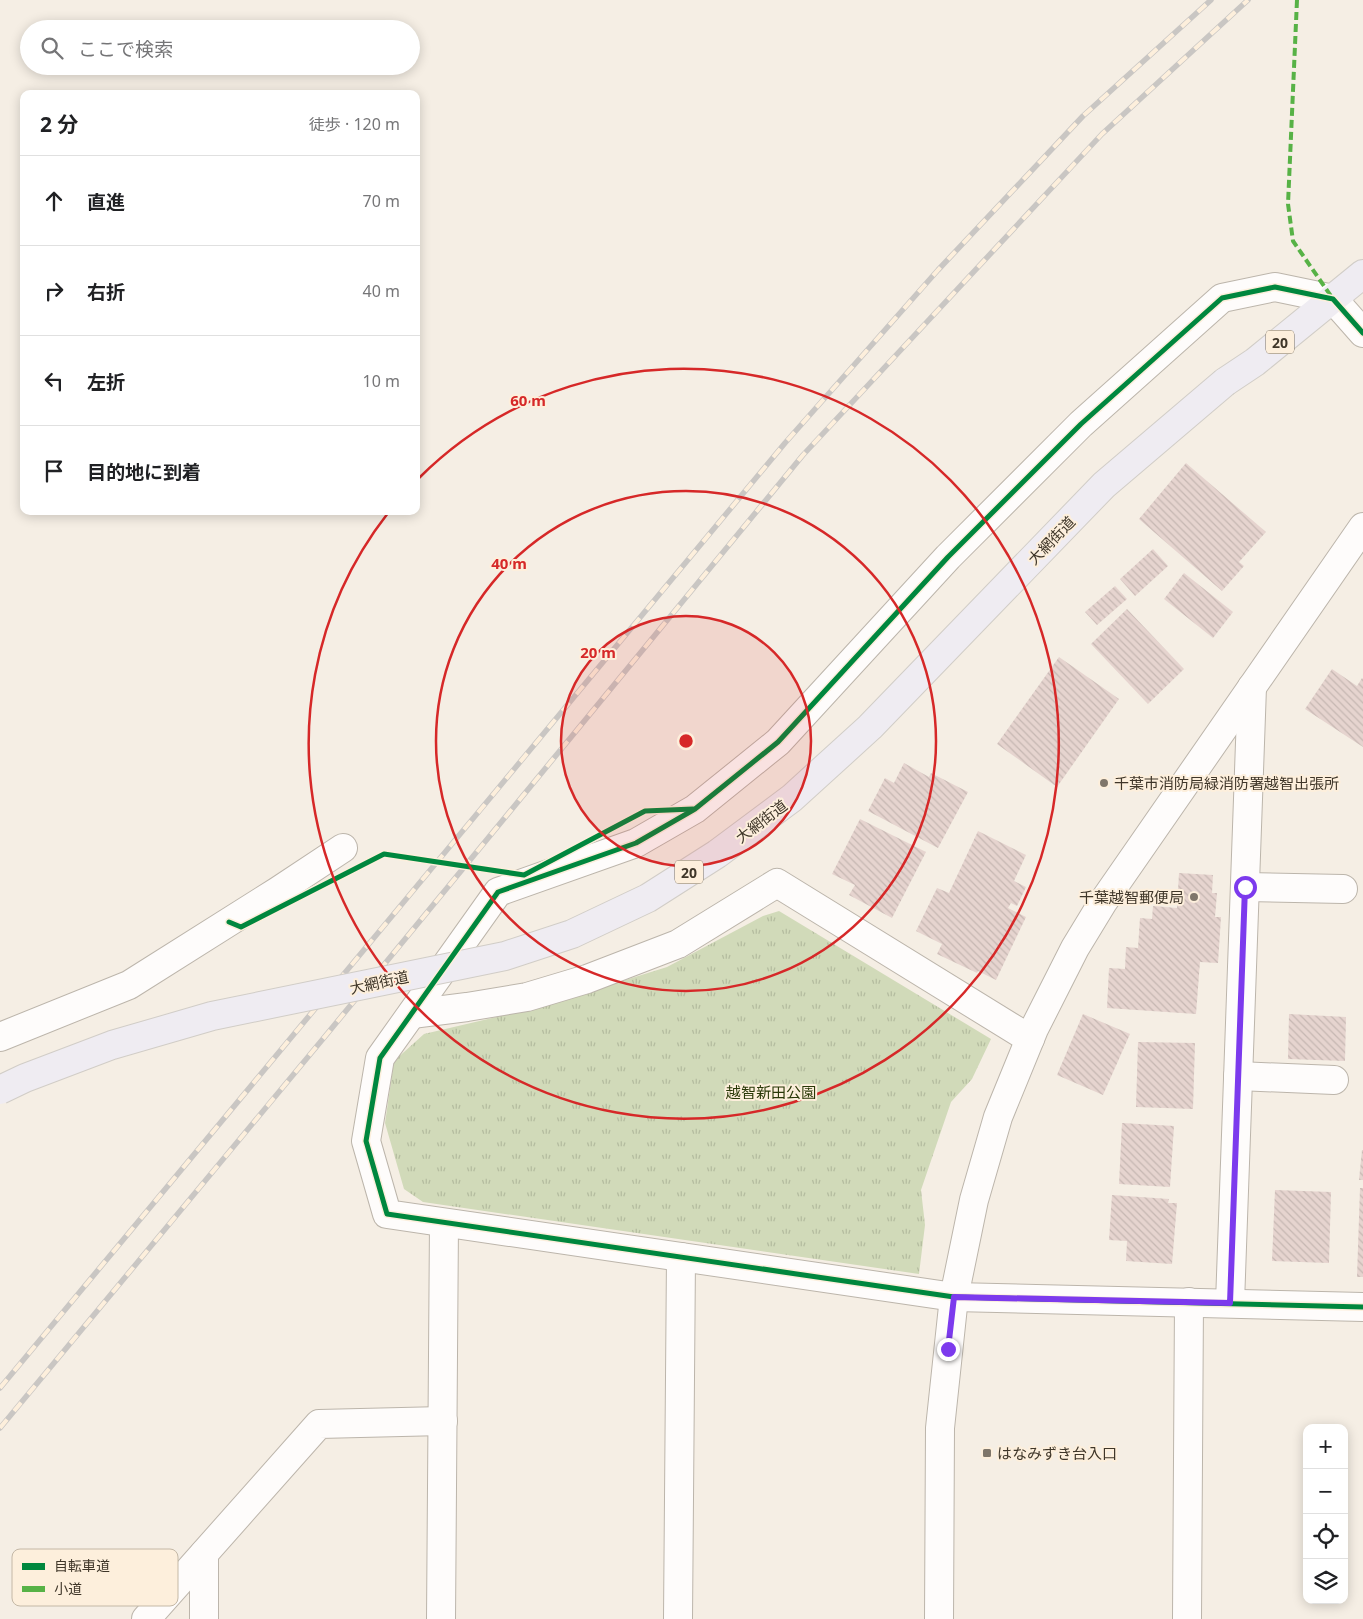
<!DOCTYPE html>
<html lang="ja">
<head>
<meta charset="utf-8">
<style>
  :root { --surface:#fff; --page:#f6f6f6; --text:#202124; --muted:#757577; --line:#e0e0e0 }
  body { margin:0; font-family:"Noto Sans","Noto Sans JP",sans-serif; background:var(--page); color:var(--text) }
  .controls { position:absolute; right:15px; bottom:15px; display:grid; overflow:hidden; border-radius:10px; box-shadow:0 2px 12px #0003 }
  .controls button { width:45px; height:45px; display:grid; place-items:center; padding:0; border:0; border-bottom:1px solid var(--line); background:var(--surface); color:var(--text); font:25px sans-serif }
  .stop { position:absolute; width:15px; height:15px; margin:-11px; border:4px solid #7c3aed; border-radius:50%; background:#fff }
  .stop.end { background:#7c3aed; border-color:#fff; box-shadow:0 1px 5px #0008 }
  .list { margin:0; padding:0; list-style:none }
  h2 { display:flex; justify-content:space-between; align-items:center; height:65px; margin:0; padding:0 20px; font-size:21px }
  h2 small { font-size:16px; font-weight:400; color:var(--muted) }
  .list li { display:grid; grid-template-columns:32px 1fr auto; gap:15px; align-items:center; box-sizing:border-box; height:90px; padding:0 20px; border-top:1px solid var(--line) }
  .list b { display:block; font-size:19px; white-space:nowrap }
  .list em { font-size:16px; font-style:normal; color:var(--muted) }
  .icon { flex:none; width:28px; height:28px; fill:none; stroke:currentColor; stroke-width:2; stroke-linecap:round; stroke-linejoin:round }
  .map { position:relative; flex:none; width:1363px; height:1619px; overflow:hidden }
  .search { position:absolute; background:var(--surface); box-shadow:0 2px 12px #0003; left:20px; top:20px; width:400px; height:55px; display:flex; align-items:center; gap:12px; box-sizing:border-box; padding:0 18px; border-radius:28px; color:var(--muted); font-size:19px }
  .panel { position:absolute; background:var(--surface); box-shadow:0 2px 12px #0003; left:20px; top:90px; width:400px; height:425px; border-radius:10px }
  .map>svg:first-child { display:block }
  .grass { fill:url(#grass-tufts) }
  .building { fill:url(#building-back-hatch) }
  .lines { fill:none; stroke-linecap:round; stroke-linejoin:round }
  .minor-casing { stroke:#bcb5ab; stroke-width:30 }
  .tertiary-casing { stroke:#bcb5ab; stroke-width:30 }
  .primary-casing { stroke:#d1cdc7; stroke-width:30 }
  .minor { stroke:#fefcfb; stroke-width:28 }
  .tertiary { stroke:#fefcfb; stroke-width:28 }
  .primary { stroke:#efecf2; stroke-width:28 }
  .rail-casing { stroke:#c9c6c3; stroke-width:5.5 }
  .rail { stroke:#fdefdc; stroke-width:4; stroke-dasharray:11; stroke-linecap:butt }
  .primary-bridge-casing { stroke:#d1cdc7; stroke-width:30; stroke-linecap:butt }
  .primary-bridge { stroke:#efecf2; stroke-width:28 }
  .quiet { stroke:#57b246; stroke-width:4; stroke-dasharray:8 4; stroke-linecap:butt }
  .cycleway-casing { stroke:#fdefdc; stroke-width:8 }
  .cycleway { stroke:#00873e; stroke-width:5 }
  .route { stroke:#7c3aed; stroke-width:6 }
  .ring { fill:none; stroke:#d62828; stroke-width:2.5 }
  .poi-dot { fill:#7f766a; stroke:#fdefdc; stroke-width:2 }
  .labels { text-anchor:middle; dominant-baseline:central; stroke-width:4; stroke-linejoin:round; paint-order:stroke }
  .shield { fill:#fdefdc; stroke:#786e5f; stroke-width:1 }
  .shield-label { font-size:14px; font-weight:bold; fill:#3f3629 }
  .street-label { font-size:15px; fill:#3f3629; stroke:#fdefdc }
  .poi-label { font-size:15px; fill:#3f3629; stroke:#fdefdc; text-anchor:start }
  .park-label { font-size:15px; fill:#293807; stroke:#fdefdc }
  .key { fill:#fdefdc; stroke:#c4b8a6; stroke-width:1 }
  .key-label { font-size:14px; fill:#3f3629 }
  .centre { fill:#d62828; stroke:#fdefdc; stroke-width:2.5 }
  .ring-label { font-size:15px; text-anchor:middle; font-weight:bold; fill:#d62828; stroke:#fdefdc; stroke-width:4; stroke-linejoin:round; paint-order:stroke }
</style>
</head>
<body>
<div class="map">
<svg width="1363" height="1619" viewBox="0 0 1363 1619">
  <defs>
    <pattern id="grass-tufts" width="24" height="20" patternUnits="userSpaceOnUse" patternTransform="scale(1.25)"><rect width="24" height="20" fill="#d1dab9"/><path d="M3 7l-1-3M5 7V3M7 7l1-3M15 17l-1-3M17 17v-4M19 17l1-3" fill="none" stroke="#b4bc9f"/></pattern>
    <pattern id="building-back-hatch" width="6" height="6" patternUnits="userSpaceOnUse" patternTransform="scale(1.25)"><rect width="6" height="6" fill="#e6d4cf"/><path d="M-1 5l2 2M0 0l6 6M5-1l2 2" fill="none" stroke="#c6b7b2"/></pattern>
  </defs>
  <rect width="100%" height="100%" fill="#f5eee4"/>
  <polygon class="grass" points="779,911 991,1039 972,1079 951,1102 921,1190 925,1225 919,1274 423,1202 404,1189 385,1123 394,1061 424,1034 539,1007 667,967 763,916"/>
  <g class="building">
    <polygon points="1186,463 1266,532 1239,562 1244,566 1222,591 1139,519"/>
    <polygon points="1153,549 1168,566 1135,596 1120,579"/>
    <polygon points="1184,573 1233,612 1213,638 1164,599"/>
    <polygon points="1115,586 1127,599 1097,625 1085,612"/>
    <polygon points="1127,609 1184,669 1148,704 1091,644"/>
    <polygon points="1059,657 1119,699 1057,787 997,744"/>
    <polygon points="1332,669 1357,686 1362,678 1363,679 1363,747 1305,709"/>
    <polygon points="904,763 929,777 931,773 968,792 938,848 868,811 885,778 894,783"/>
    <polygon points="860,819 926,852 892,918 849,895 855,885 832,874"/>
    <polygon points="978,831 1026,855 1014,881 1026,887 1017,906 1011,903 1008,908 1026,917 996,980 978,971 977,973 937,954 942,944 916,931 937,888 949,893"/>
    <polygon points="1179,873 1213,875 1212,893 1217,893 1215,917 1221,917 1218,963 1200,962 1196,1014 1107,1008 1109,968 1125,969 1126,947 1138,948 1140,918 1152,919 1153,906 1177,908"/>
    <polygon points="1083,1014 1130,1034 1103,1095 1057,1075"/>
    <polygon points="1289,1014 1346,1017 1345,1061 1288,1059"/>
    <polygon points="1138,1042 1195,1043 1193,1109 1136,1107"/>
    <polygon points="1122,1123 1174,1126 1170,1187 1119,1184"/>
    <polygon points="1362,1150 1363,1150 1363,1180 1359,1180"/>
    <polygon points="1360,1188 1363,1188 1363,1277 1357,1277"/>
    <polygon points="1275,1190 1331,1192 1329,1263 1272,1261"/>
    <polygon points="1112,1195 1169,1199 1168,1203 1177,1203 1172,1264 1126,1261 1127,1241 1109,1240"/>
  </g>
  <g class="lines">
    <defs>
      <g id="minor">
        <polyline points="1333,299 1275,287 1222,298 1081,424 948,557 778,742 695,809 636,843 498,892 380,1058 366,1141 387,1214 954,1297 1363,1307"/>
        <polyline points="1245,887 1343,889"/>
        <polyline points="412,1014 467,1007 527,997 587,979 678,944 777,883 1030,1039"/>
        <polyline points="0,1037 129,985 278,891 343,848"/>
        <polyline points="1238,1076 1334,1080"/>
        <polyline points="1230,1303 1252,687"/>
        <polyline points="146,1619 319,1424 443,1421"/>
        <polyline points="204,1619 204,1554"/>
        <polyline points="441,1619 444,1223"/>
        <polyline points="678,1619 681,1257"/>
        <polyline points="1187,1619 1189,1302"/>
      </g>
      <g id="tertiary">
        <polyline points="1333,299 1363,333"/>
        <polyline points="939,1619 940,1428 954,1297 974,1200 998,1117 1034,1029 1075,948 1103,902 1363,527"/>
      </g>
      <polyline id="primary" points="1225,382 1255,362 1363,274"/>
    </defs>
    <use href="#minor" class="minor-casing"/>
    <use href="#tertiary" class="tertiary-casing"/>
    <use href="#primary" class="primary-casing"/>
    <use href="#minor" class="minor"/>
    <use href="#tertiary" class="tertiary"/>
    <use href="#primary" class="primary"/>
    <defs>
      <g id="rail">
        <polyline points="0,1388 785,443 938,270 1083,116 1211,0"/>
        <polyline points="0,1428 327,1034 803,455 1102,134 1248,0"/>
      </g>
    </defs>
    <use href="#rail" class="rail-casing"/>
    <use href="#rail" class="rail"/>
    <defs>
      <polyline id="primary-bridge" points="0,1090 25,1078 112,1045 212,1016 505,956 572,934 648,898 717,854 792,798 870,727 1104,485 1225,382"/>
    </defs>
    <use href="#primary-bridge" class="primary-bridge-casing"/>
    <use href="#primary-bridge" class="primary-bridge"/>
    <polyline class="quiet" points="1297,0 1288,204 1293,241 1333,299"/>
    <defs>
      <g id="cycleway">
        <polyline points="1363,333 1333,299 1275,287 1222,298 1081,424 948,557 778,742 695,809 636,843 498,892 380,1058 366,1141 387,1214 954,1297 1363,1307"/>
        <polyline points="229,922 241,927 384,854 524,875 645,811 693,809"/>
      </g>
    </defs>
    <use href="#cycleway" class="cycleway-casing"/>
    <use href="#cycleway" class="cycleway"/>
  </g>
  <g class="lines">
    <polyline class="route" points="948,1349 954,1297 1230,1303 1245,887"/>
  </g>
  <circle cx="686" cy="741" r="125" fill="#d62828" fill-opacity=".12"/>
  <g class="ring">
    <circle cx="686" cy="741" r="125"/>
    <circle cx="686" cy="741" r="250"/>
    <path d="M419 478A375 375 0 1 1 388 513"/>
  </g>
  <g class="poi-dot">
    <circle cx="1104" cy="783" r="5"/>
    <circle cx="1194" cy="897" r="5"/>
    <rect x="982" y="1448" width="10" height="10" rx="2.5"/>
  </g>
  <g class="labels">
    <g class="shield">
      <rect x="1266" y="330.5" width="28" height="23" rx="4"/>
      <rect x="675" y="860.5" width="28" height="23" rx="4"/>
    </g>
    <g class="shield-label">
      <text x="1280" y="342">20</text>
      <text x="689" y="872">20</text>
    </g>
    <g class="street-label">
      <text transform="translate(1051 540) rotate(-46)">大網街道</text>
      <text transform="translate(761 821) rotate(-37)">大網街道</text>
      <text transform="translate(379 982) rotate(-12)">大網街道</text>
    </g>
    <g class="poi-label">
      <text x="1114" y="783">千葉市消防局緑消防署越智出張所</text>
      <text x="1184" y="897" text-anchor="end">千葉越智郵便局</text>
      <text x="997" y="1453">はなみずき台入口</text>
    </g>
    <g class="park-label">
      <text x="771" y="1092">越智新田公園</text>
    </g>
  </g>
  <rect x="12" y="1549" width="166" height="57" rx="8" class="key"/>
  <rect x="22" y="1563" width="23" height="7" fill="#00873e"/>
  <rect x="22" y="1586" width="23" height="6" fill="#57b246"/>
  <g class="key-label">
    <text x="54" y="1571">自転車道</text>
    <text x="54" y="1594">小道</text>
  </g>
  <circle cx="686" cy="741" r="8" class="centre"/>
  <g class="ring-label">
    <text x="528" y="406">60 m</text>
    <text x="509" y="569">40 m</text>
    <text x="598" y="658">20 m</text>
  </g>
</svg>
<div class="controls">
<button>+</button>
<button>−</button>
<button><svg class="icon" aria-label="locate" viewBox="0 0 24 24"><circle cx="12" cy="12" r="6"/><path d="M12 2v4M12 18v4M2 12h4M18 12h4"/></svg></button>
<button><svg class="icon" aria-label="layers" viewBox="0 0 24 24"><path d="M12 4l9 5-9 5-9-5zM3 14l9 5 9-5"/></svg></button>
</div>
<div class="stop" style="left:1245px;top:887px"></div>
<div class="stop end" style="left:948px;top:1349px"></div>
<div class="search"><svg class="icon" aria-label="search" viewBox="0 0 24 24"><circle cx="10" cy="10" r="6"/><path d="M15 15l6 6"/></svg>ここで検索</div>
<section class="panel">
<h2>2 分<small>徒歩 · 120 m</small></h2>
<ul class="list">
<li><svg class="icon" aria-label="ahead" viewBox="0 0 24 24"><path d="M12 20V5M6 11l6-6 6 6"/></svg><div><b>直進</b></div><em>70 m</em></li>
<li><svg class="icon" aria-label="right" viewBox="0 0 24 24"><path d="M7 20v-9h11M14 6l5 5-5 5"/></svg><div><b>右折</b></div><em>40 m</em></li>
<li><svg class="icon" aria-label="left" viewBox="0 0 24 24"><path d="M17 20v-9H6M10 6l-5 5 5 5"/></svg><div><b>左折</b></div><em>10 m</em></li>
<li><svg class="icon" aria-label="arrive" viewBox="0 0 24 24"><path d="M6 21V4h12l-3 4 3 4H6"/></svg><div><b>目的地に到着</b></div></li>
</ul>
</section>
</div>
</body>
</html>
